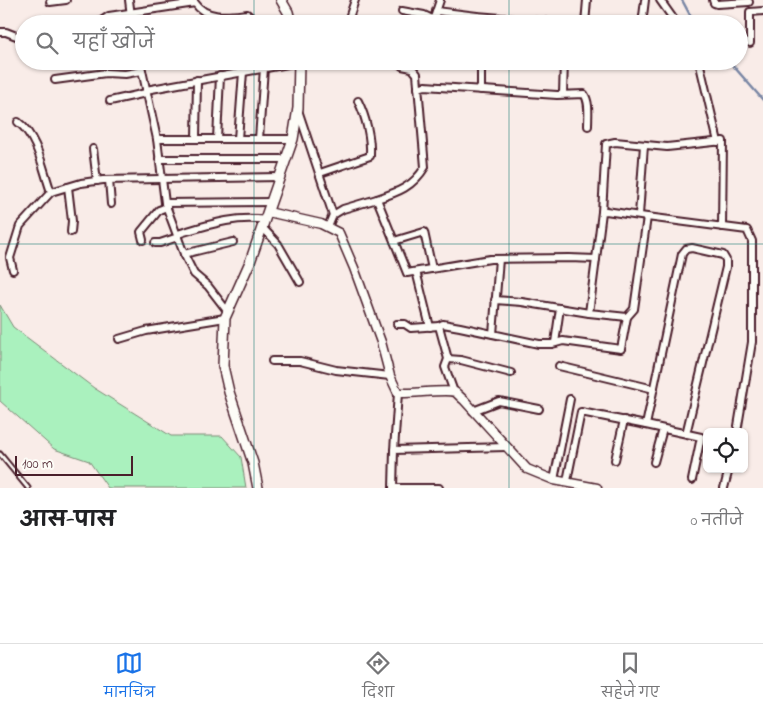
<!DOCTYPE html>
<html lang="hi">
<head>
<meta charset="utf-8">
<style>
  :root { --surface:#fff; --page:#f2f2f2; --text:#202124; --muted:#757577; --line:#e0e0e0; --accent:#1a73e8 }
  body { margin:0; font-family:"Indie Flower","Playpen Sans Deva",sans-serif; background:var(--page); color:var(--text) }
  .controls { position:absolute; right:15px; bottom:15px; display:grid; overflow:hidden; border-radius:8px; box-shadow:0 1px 4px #0004 }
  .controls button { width:45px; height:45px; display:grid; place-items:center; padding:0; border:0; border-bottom:1px solid var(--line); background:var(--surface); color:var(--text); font:25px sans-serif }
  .scale { position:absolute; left:15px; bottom:12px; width:118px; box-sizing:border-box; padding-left:5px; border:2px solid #4a1f2b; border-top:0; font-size:14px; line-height:18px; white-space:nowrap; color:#4a1f2b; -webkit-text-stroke:4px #fdfcf7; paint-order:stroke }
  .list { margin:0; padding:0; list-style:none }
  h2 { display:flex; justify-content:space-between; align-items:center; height:65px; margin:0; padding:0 20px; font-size:21px }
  h2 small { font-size:16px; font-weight:400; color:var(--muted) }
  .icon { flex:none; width:28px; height:28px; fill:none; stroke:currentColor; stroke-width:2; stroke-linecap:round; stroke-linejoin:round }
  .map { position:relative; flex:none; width:763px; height:488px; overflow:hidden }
  .search { position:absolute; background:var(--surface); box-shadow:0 1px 4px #0004; left:15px; right:15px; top:15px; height:55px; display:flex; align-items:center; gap:12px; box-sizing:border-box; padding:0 18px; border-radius:28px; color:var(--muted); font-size:19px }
  .sheet { height:155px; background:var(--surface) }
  nav { display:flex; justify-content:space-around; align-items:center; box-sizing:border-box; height:70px; border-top:1px solid var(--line); background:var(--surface); font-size:14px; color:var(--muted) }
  nav a { display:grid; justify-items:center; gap:2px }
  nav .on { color:var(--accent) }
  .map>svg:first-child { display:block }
  .green { fill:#aaf1be; stroke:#7a8874 }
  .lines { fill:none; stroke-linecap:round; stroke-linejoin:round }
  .stream { stroke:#7986a4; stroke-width:2.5 }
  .service-casing { stroke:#4a1f2b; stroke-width:7 }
  .minor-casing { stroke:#4a1f2b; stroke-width:10 }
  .tertiary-casing { stroke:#4a1f2b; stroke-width:11 }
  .secondary-casing { stroke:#4a1f2b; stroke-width:12 }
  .service { stroke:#fdfcf7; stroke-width:3 }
  .minor { stroke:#fdfcf7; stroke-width:6 }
  .tertiary { stroke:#fdfcf7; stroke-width:8 }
  .secondary { stroke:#fdfcf7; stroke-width:9 }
  .grid { fill:none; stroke:#0f766e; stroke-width:1; stroke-opacity:0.55 }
</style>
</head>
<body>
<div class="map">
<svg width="763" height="488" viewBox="0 0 763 488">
  <rect width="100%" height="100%" fill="#f9ece8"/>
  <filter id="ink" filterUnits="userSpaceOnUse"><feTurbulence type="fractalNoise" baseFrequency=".02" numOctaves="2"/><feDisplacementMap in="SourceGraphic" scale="10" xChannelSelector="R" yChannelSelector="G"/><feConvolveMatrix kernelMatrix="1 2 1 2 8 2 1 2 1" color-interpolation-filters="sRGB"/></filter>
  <g filter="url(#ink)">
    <polygon class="green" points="0,305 13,327 94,388 171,436 222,436 241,457 246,488 108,488 89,461 54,449 0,401"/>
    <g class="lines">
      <g class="stream">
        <polyline points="682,0 690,15 698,24"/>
        <polyline points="729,61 763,100"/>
      </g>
      <defs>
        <polyline id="service" points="0,454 28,488"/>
        <g id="minor">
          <polyline points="129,0 132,24"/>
          <polyline points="660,0 677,24"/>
          <polyline points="713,0 714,3 717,4 749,2"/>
          <polyline points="50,2 66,0"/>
          <polyline points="402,11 424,15 434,20"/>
          <polyline points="436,11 477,16"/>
          <path d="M97,24L109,16L195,3C206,20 230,16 247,14L258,24"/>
          <polyline points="347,24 355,0"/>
          <polyline points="432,24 440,0"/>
          <polyline points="477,24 477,16 572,24"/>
          <polyline points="585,24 587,0"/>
          <polyline points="642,24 645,0"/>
          <polyline points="0,32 6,32 24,39"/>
          <polyline points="750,43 750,12 763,11"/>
          <polyline points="140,61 157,139 165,203 184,254 194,274 208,286 228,312"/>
          <path d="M399,61L402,66L412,68L417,74L425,167C413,187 398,192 377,199L407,273L490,259L569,258L596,259L602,212L606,211L647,217"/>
          <polyline points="481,61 481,90"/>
          <polyline points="699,61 718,142"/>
          <polyline points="55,80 106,73 125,74 142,71"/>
          <path d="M418,88L425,86L557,95L584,94C590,102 588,116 588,126"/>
          <polyline points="146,90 299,62"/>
          <polyline points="563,94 564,61"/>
          <polyline points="110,101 146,93"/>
          <polyline points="298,110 333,215"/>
          <path d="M18,122C38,137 43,170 51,192"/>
          <polyline points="157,139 293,139"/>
          <polyline points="196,139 197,80"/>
          <polyline points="217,139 220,76"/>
          <polyline points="238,139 243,72"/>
          <polyline points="259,139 264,68"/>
          <polyline points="93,149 97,181"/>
          <polyline points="159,159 286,159"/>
          <path d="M320,173L370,156C371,138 366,117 358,101"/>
          <polyline points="109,180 111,204"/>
          <polyline points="68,187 72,221 71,232"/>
          <polyline points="165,203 271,202"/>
          <polyline points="602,212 606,144 615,142 667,147 723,141 722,227"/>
          <polyline points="639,215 644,145"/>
          <polyline points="262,227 278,244 300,282"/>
          <polyline points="328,227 333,215 343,209 377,199"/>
          <path d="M177,234C205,226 235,215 265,220"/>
          <polyline points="143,240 141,232 159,210 167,207"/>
          <polyline points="394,241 424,232 432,269"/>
          <polyline points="155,243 160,243 178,237"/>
          <polyline points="184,254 233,242"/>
          <polyline points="596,259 589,313 627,317"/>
          <polyline points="13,270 10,258 20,226 51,192 81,183 103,180 280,177"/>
          <polyline points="415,272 417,275 430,327"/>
          <polyline points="495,300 522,302 589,313"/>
          <polyline points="397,324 405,324 411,328 439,326"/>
          <polyline points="493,334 499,259"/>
          <polyline points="119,339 146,331 225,318"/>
          <polyline points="555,343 560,308"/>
          <polyline points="448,359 461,360 511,373"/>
          <polyline points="272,361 300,361 336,370 390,376"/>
          <polyline points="559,366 654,389"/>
          <polyline points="454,392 445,367 448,359 439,326 443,324 460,327 539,344 552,344 563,341 621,349 627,317 634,309 647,217 747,230 752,241 752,342 737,432"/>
          <polyline points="473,411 499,401 539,409"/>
          <polyline points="686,434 726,267 726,260 723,255 692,248 686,249 682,254 646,425 701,437 692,480"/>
          <polyline points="394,450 398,393"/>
          <polyline points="615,460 624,420"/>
          <polyline points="654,462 663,429"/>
          <polyline points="554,480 570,399"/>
          <polyline points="567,481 581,412 646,425"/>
          <polyline points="439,488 393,488 394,450 506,447"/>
          <polyline points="724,488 729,469"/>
        </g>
        <path id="tertiary" d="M268,212L321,224L339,233L354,268L381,342L390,376L398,393C411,394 446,389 455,392C458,394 461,398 464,400L527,469L554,480L597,488"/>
        <g id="secondary">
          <polyline points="281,0 288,12 291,24"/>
          <polyline points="258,488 253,463 229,392 223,366 225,318 250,262 293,139 298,108 299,61"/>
        </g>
      </defs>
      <use href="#service" class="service-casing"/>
      <use href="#minor" class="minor-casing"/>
      <use href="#tertiary" class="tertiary-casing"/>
      <use href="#secondary" class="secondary-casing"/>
      <use href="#service" class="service"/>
      <use href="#minor" class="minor"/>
      <use href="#tertiary" class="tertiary"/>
      <use href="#secondary" class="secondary"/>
    </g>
  </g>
  <path class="grid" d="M254,0V24M509,0V24M254,61V488M509,61V488M0,244H763"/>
</svg>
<div class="controls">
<button><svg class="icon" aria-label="locate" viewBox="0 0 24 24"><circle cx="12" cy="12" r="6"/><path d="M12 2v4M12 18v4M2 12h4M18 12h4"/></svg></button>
</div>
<div class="scale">100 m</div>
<div class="search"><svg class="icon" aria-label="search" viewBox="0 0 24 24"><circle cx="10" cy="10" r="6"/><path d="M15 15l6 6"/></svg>यहाँ खोजें</div>
</div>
<section class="sheet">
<h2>आस-पास<small>0 नतीजे</small></h2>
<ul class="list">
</ul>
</section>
<nav>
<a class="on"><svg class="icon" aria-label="map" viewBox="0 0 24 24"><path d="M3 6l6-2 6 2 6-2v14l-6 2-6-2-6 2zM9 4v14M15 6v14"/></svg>मानचित्र</a>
<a><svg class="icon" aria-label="directions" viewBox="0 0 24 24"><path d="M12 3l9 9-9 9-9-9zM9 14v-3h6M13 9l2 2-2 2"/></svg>दिशा</a>
<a><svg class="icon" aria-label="saved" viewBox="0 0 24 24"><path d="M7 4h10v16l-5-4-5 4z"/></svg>सहेजे गए</a>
</nav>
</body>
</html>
